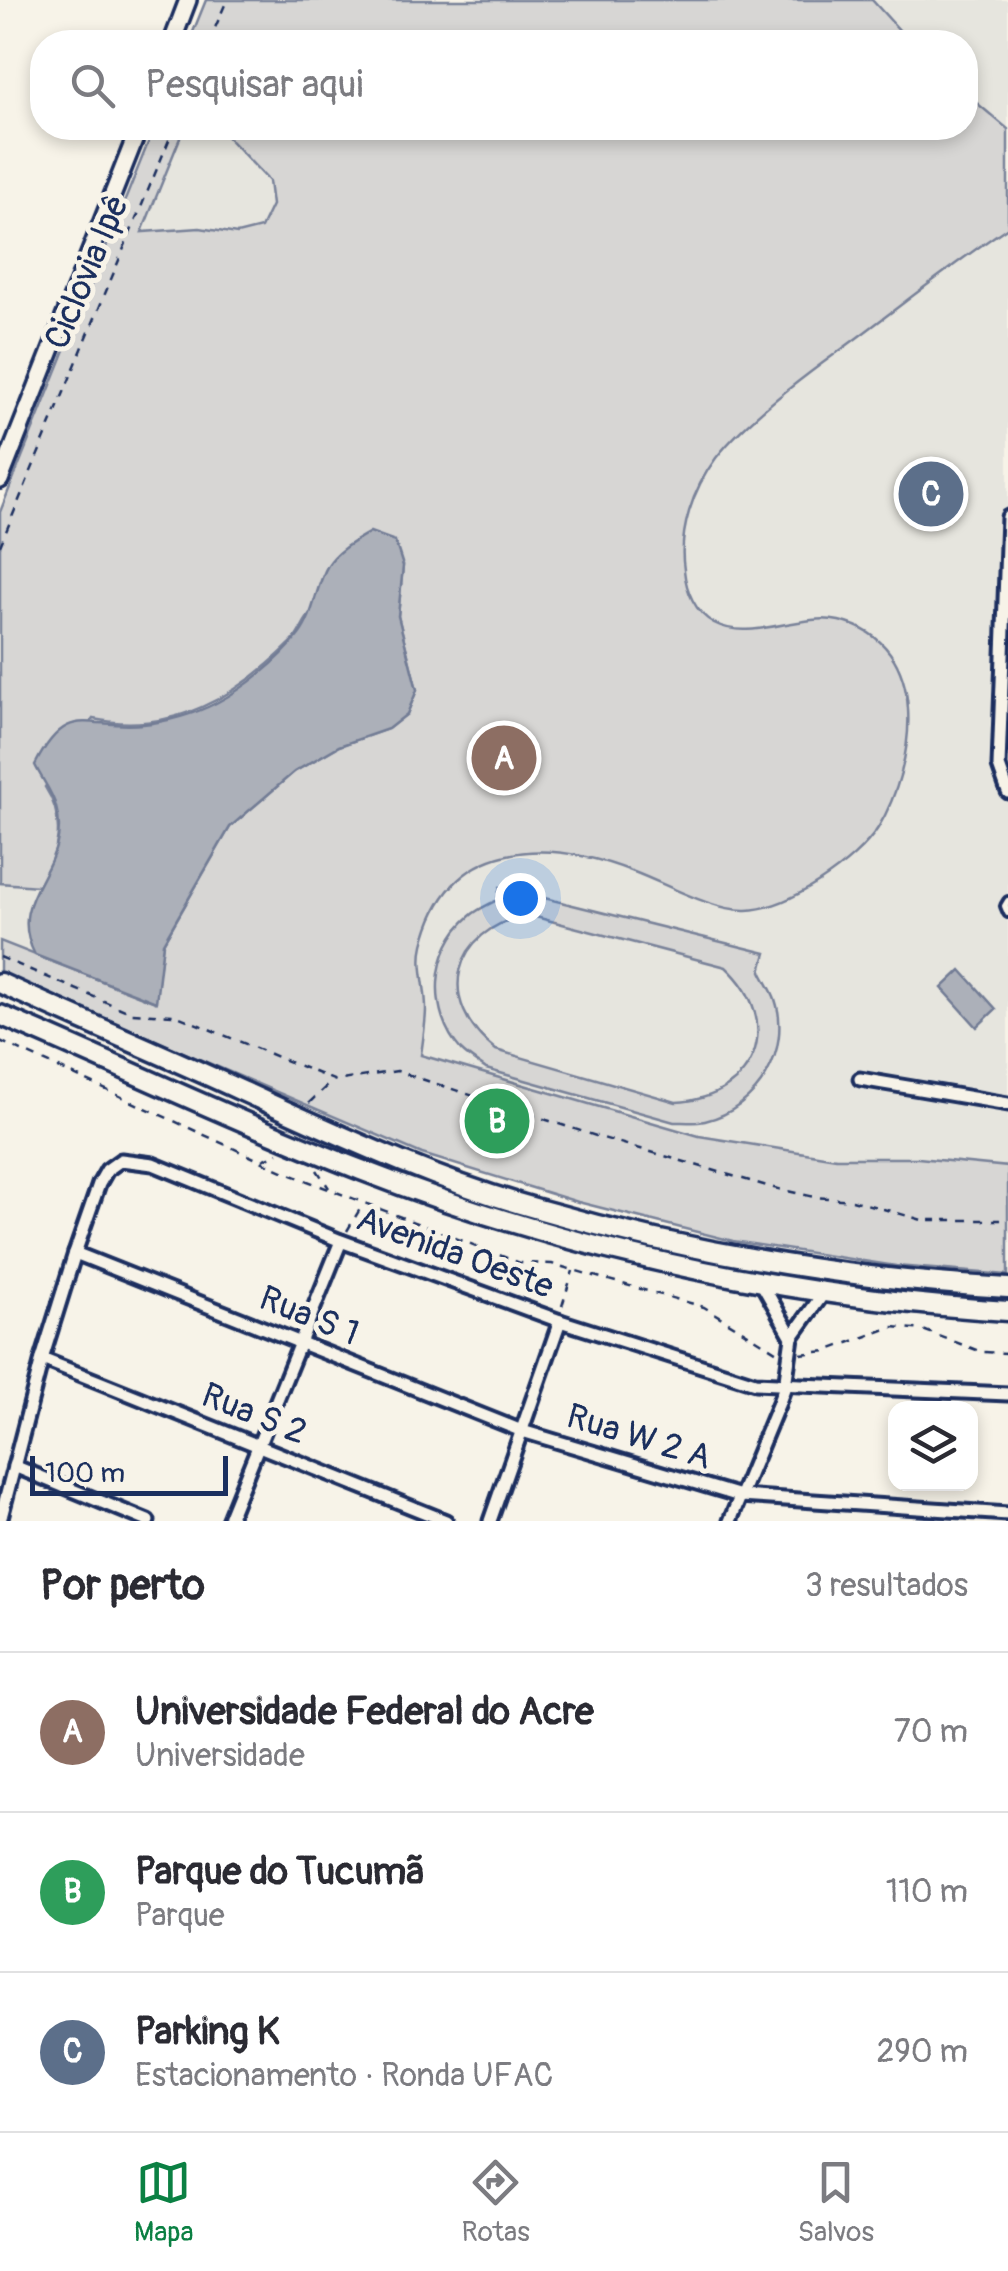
<!DOCTYPE html>
<html lang="pt">
<head>
<meta charset="utf-8">
<style>
  :root { --surface:#fff; --page:#f2f2f3; --text:#2b2b33; --muted:#7c7c81; --line:#e1e1e2; --accent:#0b8043 }
  body { margin:0; font-family:Pangolin,sans-serif; background:var(--page); color:var(--text) }
  .controls { position:absolute; right:30px; bottom:30px; display:grid; overflow:hidden; border-radius:20px; box-shadow:0 5px 15px #0003 }
  .controls button { width:90px; height:90px; display:grid; place-items:center; padding:0; border:0; border-bottom:2px solid var(--line); background:var(--surface); color:var(--text); font:50px sans-serif }
  .scale { position:absolute; left:30px; bottom:25px; width:198px; box-sizing:border-box; padding-left:10px; border:5px solid #1b2f5e; border-top:0; font-size:28px; line-height:35px; white-space:nowrap; color:#1b2f5e; -webkit-text-stroke:8px #f7f3e8; paint-order:stroke }
  .you { position:absolute; left:520px; top:898px; width:35px; height:35px; margin:-25px; border:8px solid #fff; border-radius:50%; background:#1a73e8; box-shadow:0 0 0 15px #1a73e833 }
  .badge { display:grid; place-items:center; width:65px; height:65px; border-radius:50%; background:var(--accent); color:#fff; font-size:32px; font-weight:700 }
  .pin { position:absolute; translate:-50% -50%; border:5px solid #fff; box-shadow:0 2px 10px #0006 }
  .list { margin:0; padding:0; list-style:none }
  h2 { display:flex; justify-content:space-between; align-items:center; height:130px; margin:0; padding:0 40px; font-size:42px }
  h2 small { font-size:32px; font-weight:400; color:var(--muted) }
  .list li { display:grid; grid-template-columns:65px 1fr auto; gap:30px; align-items:center; box-sizing:border-box; height:160px; padding:0 40px; border-top:2px solid var(--line) }
  .list b { display:block; font-size:38px; white-space:nowrap }
  .list p { margin:0; font-size:32px; white-space:nowrap; color:var(--muted) }
  .list em { font-size:32px; font-style:normal; color:var(--muted) }
  .icon { flex:none; width:55px; height:55px; fill:none; stroke:currentColor; stroke-width:2; stroke-linecap:round; stroke-linejoin:round }
  .map { position:relative; flex:none; width:1008px; height:1521px; overflow:hidden }
  .search { position:absolute; background:var(--surface); box-shadow:0 5px 15px #0003; left:30px; right:30px; top:30px; height:110px; display:flex; align-items:center; gap:25px; box-sizing:border-box; padding:0 35px; border-radius:40px; color:var(--muted); font-size:38px }
  .sheet { height:610px; background:var(--surface) }
  nav { display:flex; justify-content:space-around; align-items:center; box-sizing:border-box; height:140px; border-top:2px solid var(--line); background:var(--surface); font-size:28px; color:var(--muted) }
  nav a { display:grid; justify-items:center; gap:5px }
  nav .on { color:var(--accent) }
  .map>svg:first-child { display:block }
  .built { fill:#e6e5de }
  .green { fill:#d7d6d4; stroke:#798299; stroke-width:2.5; fill-rule:evenodd }
  .water { fill:#acb0b9; stroke:#727c95; stroke-width:2.5 }
  .lines { fill:none; stroke-linecap:round; stroke-linejoin:round }
  .lane-casing { stroke:#1b2f5e; stroke-width:14 }
  .street-casing { stroke:#1b2f5e; stroke-width:19 }
  .secondary-casing { stroke:#1b2f5e; stroke-width:22 }
  .primary-casing { stroke:#1b2f5e; stroke-width:25 }
  .path { stroke:#1b2f5e; stroke-width:2.5; stroke-dasharray:8 8; stroke-linecap:butt }
  .lane { stroke:#f7f3e8; stroke-width:6 }
  .street { stroke:#f7f3e8; stroke-width:11 }
  .secondary { stroke:#f7f3e8; stroke-width:15 }
  .primary { stroke:#f7f3e8; stroke-width:18 }
  .labels { text-anchor:middle; dominant-baseline:central; stroke-width:10; stroke-linejoin:round; paint-order:stroke }
  .street-label { font-size:35px; fill:#1b2f5e; stroke:#f7f3e8 }
</style>
</head>
<body>
<div class="map">
<svg width="1008" height="1521" viewBox="0 0 1008 1521">
  <rect width="100%" height="100%" fill="#f7f3e8"/>
  <filter id="ink" filterUnits="userSpaceOnUse"><feTurbulence type="fractalNoise" baseFrequency=".01" numOctaves="2"/><feDisplacementMap in="SourceGraphic" scale="20" xChannelSelector="R" yChannelSelector="G"/><feConvolveMatrix kernelMatrix="1 2 1 2 8 2 1 2 1" color-interpolation-filters="sRGB"/></filter>
  <g filter="url(#ink)">
    <polygon class="built" points="236,0 1008,0 1008,1167 918,1158 836,1158 699,1136 421,1055 156,1002 0,941 0,575 184,128 966,128 966,42 219,42"/>
    <g class="green">
      <polygon points="206,0 872,0 910,42 189,42"/>
      <path d="M966,94L1008,129V227C948,267 893,312 835,354C799,380 743,423 716,458C693,489 678,532 684,570C686,590 695,613 714,623C752,643 799,612 839,621C933,642 916,765 878,828C856,863 788,909 746,910C713,911 666,884 634,872C548,838 449,837 423,945C418,965 426,987 426,1008C426,1023 423,1039 421,1055L699,1136L836,1158H918L1008,1167V1275L896,1266L733,1241L578,1202L422,1154L0,974V941L155,1002L163,943L230,827L294,772L339,746L388,729L407,714L417,690L398,616L403,566C381,577 330,597 313,611C304,619 300,634 292,642C237,697 172,735 93,719L45,787C66,819 60,855 38,886L0,883V512L154,128H184L142,232L200,228L237,234L261,228L272,205L269,181L219,128H966Z"/>
      <path d="M500,887L766,953L761,971C765,980 772,990 775,999C792,1050 758,1109 705,1121C696,1123 684,1122 674,1122L486,1069C478,1063 468,1057 461,1050C427,1012 431,949 470,916C478,909 488,905 497,900ZM528,915L726,967C785,1022 757,1098 676,1102L496,1050C434,1003 452,929 528,915Z"/>
    </g>
    <g class="water">
      <path d="M370,532L395,541L403,566L398,616L417,690L407,714L388,729L339,746L294,772L230,827L163,943L156,1002L35,955C3,894 74,869 56,807C53,793 41,778 35,765C68,700 88,730 143,724C167,722 195,714 216,703C245,688 279,661 299,635C315,614 315,587 328,565C337,550 355,541 370,532Z"/>
      <polygon points="961,970 996,1009 977,1027 942,988"/>
    </g>
    <g class="lines">
      <defs>
        <polyline id="lane" points="1008,901 1005,906 1008,913"/>
        <g id="street">
          <polyline points="1008,517 999,766 1008,792"/>
          <polyline points="860,1079 1008,1104"/>
          <polyline points="75,1253 522,1431 740,1496 1008,1514"/>
          <polyline points="762,1284 792,1337"/>
          <polyline points="42,1359 446,1521"/>
          <polyline points="14,1466 148,1521"/>
          <polyline points="0,1521 42,1359 75,1253 99,1184 107,1170 121,1160 153,1164 341,1241 560,1321 755,1383 1008,1394"/>
          <polyline points="228,1521 341,1241"/>
          <polyline points="490,1521 560,1321"/>
          <polyline points="730,1521 778,1405 785,1386 792,1337 823,1294"/>
        </g>
        <g id="secondary">
          <polyline points="172,42 188,0"/>
          <polyline points="0,480 139,128"/>
        </g>
        <g id="primary">
          <path d="M0,983C80,1020 162,1054 242,1091C339,1135 436,1181 538,1209C691,1253 849,1279 1008,1288"/>
          <path d="M0,1015C121,1066 239,1123 361,1170C571,1252 784,1297 1008,1311"/>
        </g>
      </defs>
      <use href="#lane" class="lane-casing"/>
      <use href="#street" class="street-casing"/>
      <use href="#secondary" class="secondary-casing"/>
      <use href="#primary" class="primary-casing"/>
      <g class="path">
        <polyline points="209,42 227,0"/>
        <polyline points="0,546 174,128"/>
        <polyline points="0,957 132,1013 175,1015 336,1081 397,1071 596,1136 774,1188 814,1197 852,1200 922,1220 1008,1220"/>
        <polyline points="0,1041 287,1173 520,1263 552,1264 704,1307 779,1353"/>
        <polyline points="309,1103 332,1081"/>
        <polyline points="263,1160 278,1153"/>
        <polyline points="317,1170 329,1188"/>
        <polyline points="347,1231 363,1204"/>
        <polyline points="562,1306 573,1271"/>
        <polyline points="801,1354 826,1351 892,1327 923,1330 982,1352 1008,1353"/>
      </g>
      <use href="#lane" class="lane"/>
      <use href="#street" class="street"/>
      <use href="#secondary" class="secondary"/>
      <use href="#primary" class="primary"/>
    </g>
  </g>
  <g class="labels">
    <g class="street-label">
      <text transform="translate(87 272) rotate(-67)">Ciclovia Ipê</text>
      <text transform="translate(455 1253) rotate(20)">Avenida Oeste</text>
      <text transform="translate(309 1316) rotate(22)">Rua S 1</text>
      <text transform="translate(254 1414) rotate(22)">Rua S 2</text>
      <text transform="translate(639 1437) rotate(17)">Rua W 2 A</text>
    </g>
  </g>
</svg>
<div class="controls">
<button><svg class="icon" aria-label="layers" viewBox="0 0 24 24"><path d="M12 4l9 5-9 5-9-5zM3 14l9 5 9-5"/></svg></button>
</div>
<div class="scale">100 m</div>
<div class="you"></div>
<div class="pin badge" style="left:504px;top:758px;background:#8d6e63">A</div>
<div class="pin badge" style="left:497px;top:1121px;background:#2e9e5b">B</div>
<div class="pin badge" style="left:931px;top:494px;background:#5c6f8a">C</div>
<div class="search"><svg class="icon" aria-label="search" viewBox="0 0 24 24"><circle cx="10" cy="10" r="6"/><path d="M15 15l6 6"/></svg>Pesquisar aqui</div>
</div>
<section class="sheet">
<h2>Por perto<small>3 resultados</small></h2>
<ul class="list">
<li><span class="badge" style="background:#8d6e63">A</span><div><b>Universidade Federal do Acre</b><p>Universidade</p></div><em>70 m</em></li>
<li><span class="badge" style="background:#2e9e5b">B</span><div><b>Parque do Tucumã</b><p>Parque</p></div><em>110 m</em></li>
<li><span class="badge" style="background:#5c6f8a">C</span><div><b>Parking K</b><p>Estacionamento · Ronda UFAC</p></div><em>290 m</em></li>
</ul>
</section>
<nav>
<a class="on"><svg class="icon" aria-label="map" viewBox="0 0 24 24"><path d="M3 6l6-2 6 2 6-2v14l-6 2-6-2-6 2zM9 4v14M15 6v14"/></svg>Mapa</a>
<a><svg class="icon" aria-label="directions" viewBox="0 0 24 24"><path d="M12 3l9 9-9 9-9-9zM9 14v-3h6M13 9l2 2-2 2"/></svg>Rotas</a>
<a><svg class="icon" aria-label="saved" viewBox="0 0 24 24"><path d="M7 4h10v16l-5-4-5 4z"/></svg>Salvos</a>
</nav>
</body>
</html>
